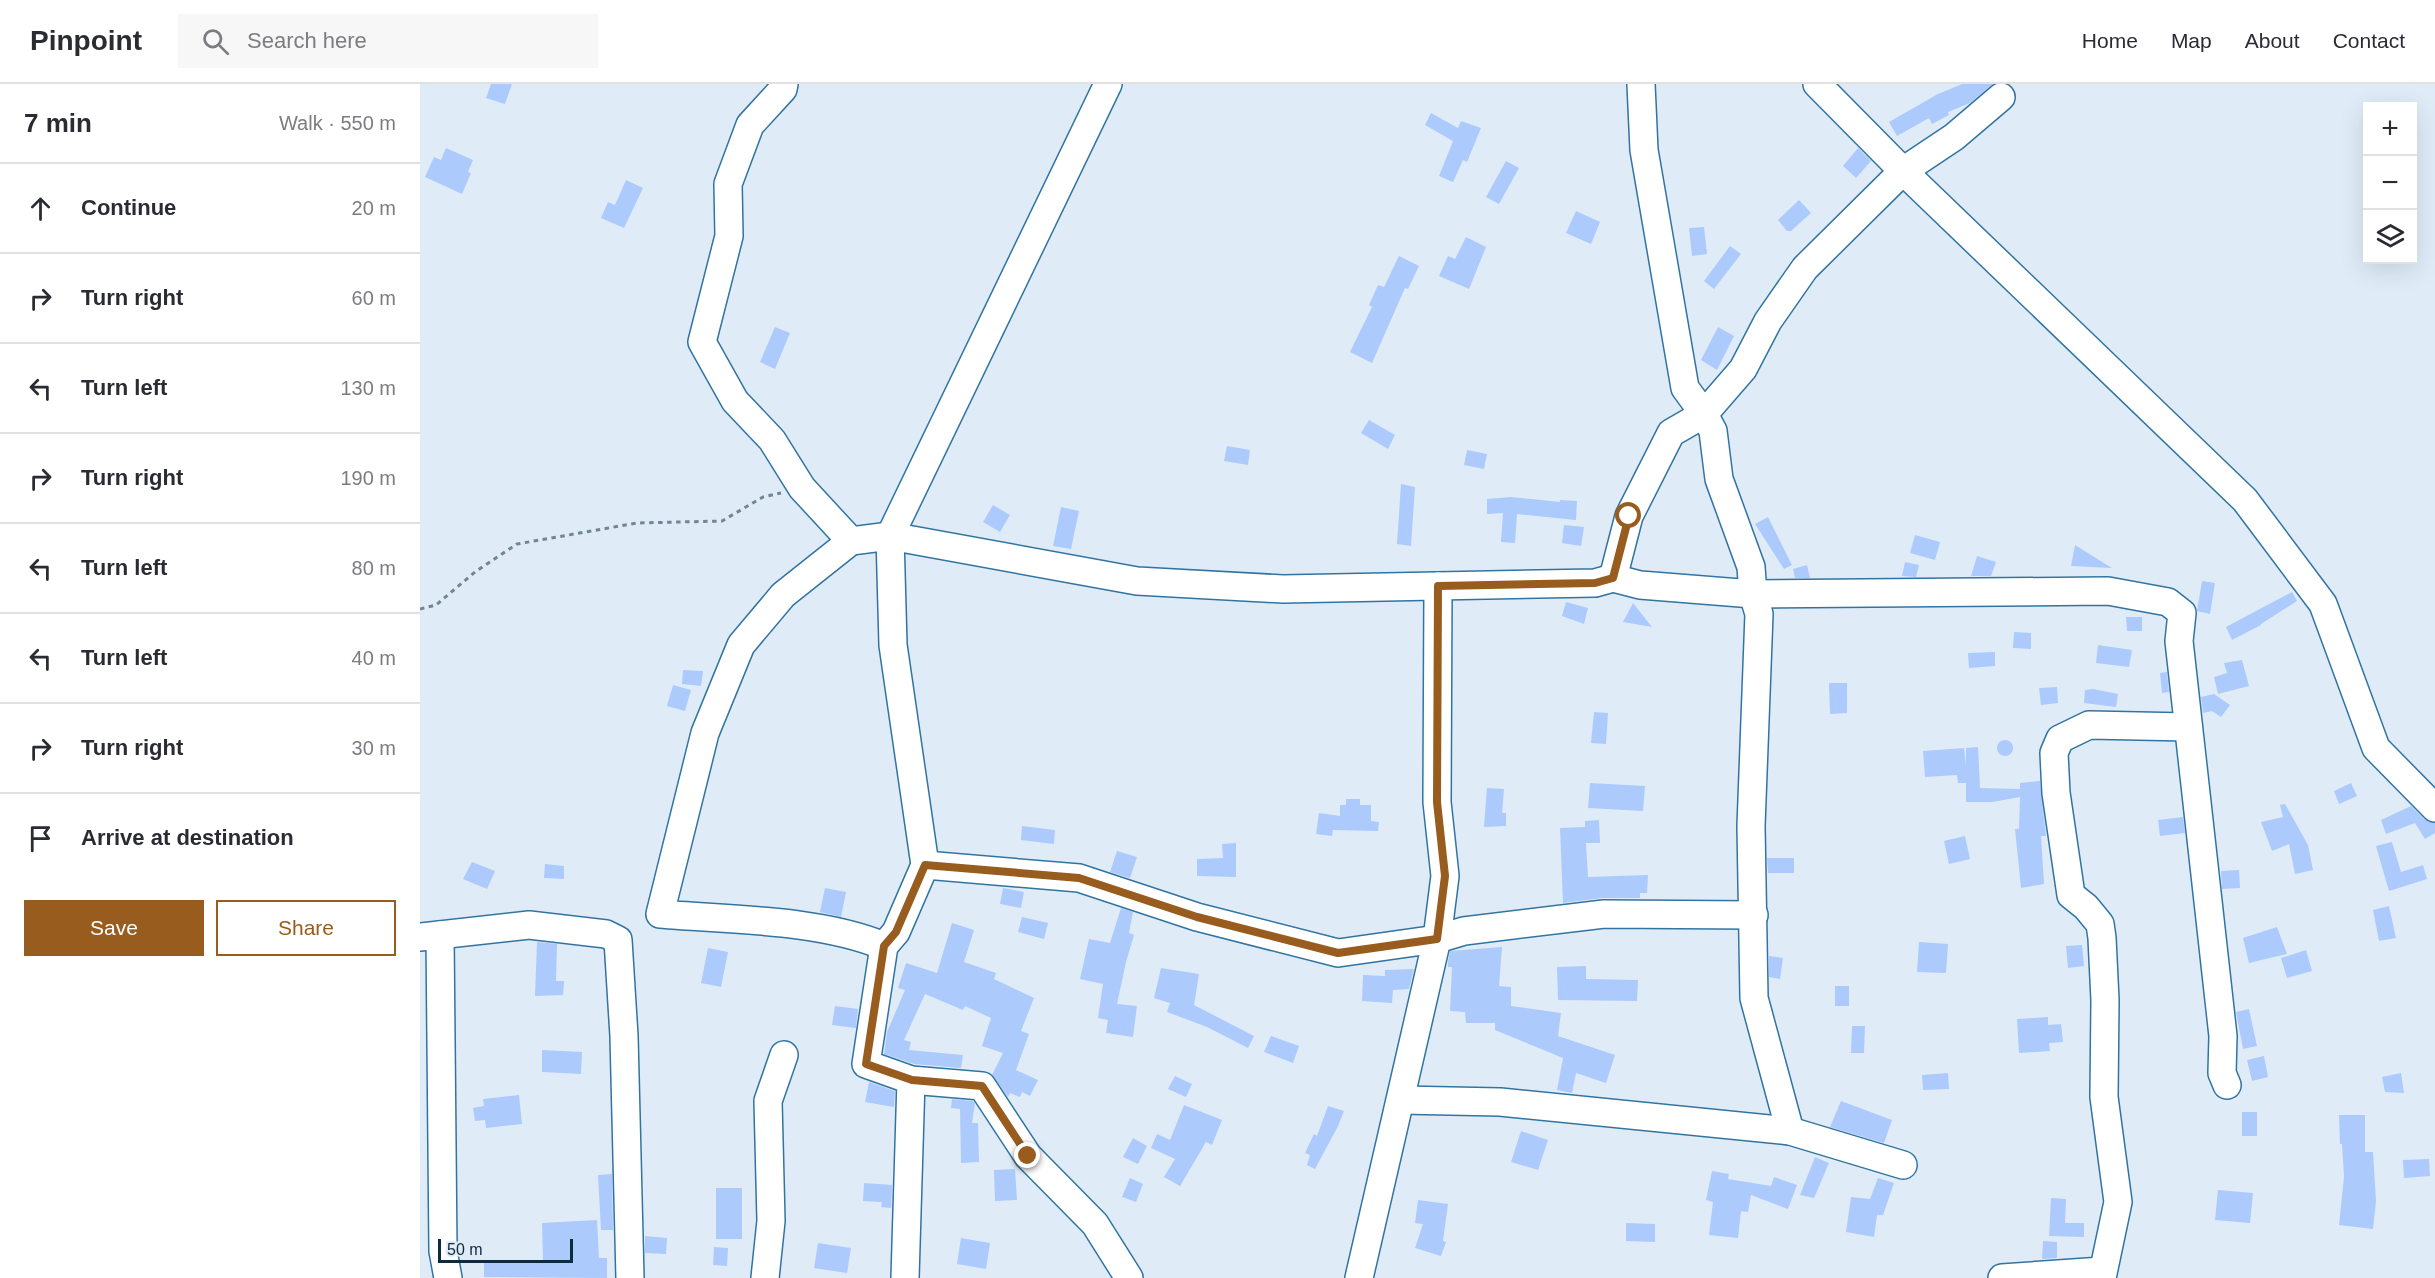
<!DOCTYPE html>
<html lang="en">
<head>
<meta charset="utf-8">
<style>
  :root { --surface:#fff; --page:#f7f7f7; --text:#2b2b33; --muted:#7c7c81; --line:#e1e1e2; --accent:#985c1e }
  body { margin:0; font-family:Helvetica,sans-serif; background:var(--page); color:var(--text) }
  .controls { position:absolute; right:18px; top:18px; display:grid; overflow:hidden; border-radius:0px; box-shadow:0 6px 24px #0002 }
  .controls button { width:54px; height:54px; display:grid; place-items:center; padding:0; border:0; border-bottom:2px solid var(--line); background:var(--surface); color:var(--text); font:30px sans-serif }
  .scale { position:absolute; left:18px; bottom:15px; width:135px; box-sizing:border-box; padding-left:6px; border:3px solid #0e2a3d; border-top:0; font-size:16px; line-height:21px; white-space:nowrap; color:#0e2a3d; -webkit-text-stroke:4px #dfecf7; paint-order:stroke }
  .stop { position:absolute; width:18px; height:18px; margin:-14px; border:4px solid #985c1e; border-radius:50%; background:#fff }
  .stop.end { background:#985c1e; border-color:#fff; box-shadow:0 2px 6px #0008 }
  .list { margin:0; padding:0; list-style:none }
  h2 { display:flex; justify-content:space-between; align-items:center; height:78px; margin:0; padding:0 24px; font-size:26px }
  h2 small { font-size:20px; font-weight:400; color:var(--muted) }
  .list li { display:grid; grid-template-columns:39px 1fr auto; gap:18px; align-items:center; box-sizing:border-box; height:90px; padding:0 24px; border-top:2px solid var(--line) }
  .list b { display:block; font-size:22px; white-space:nowrap }
  .list em { font-size:20px; font-style:normal; color:var(--muted) }
  .actions { display:flex; gap:12px; padding:18px 24px }
  .actions a { flex:1; padding:14px 0; border:2px solid var(--accent); border-radius:0px; text-align:center; font-size:21px; color:var(--accent) }
  .actions .main { background:var(--accent); color:#fff }
  .icon { flex:none; width:33px; height:33px; fill:none; stroke:currentColor; stroke-width:2; stroke-linecap:round; stroke-linejoin:round }
  .map { position:relative; flex:none; width:2015px; height:1194px; overflow:hidden }
  header { display:flex; align-items:center; gap:36px; box-sizing:border-box; height:84px; padding:0 30px; background:var(--surface); border-bottom:2px solid var(--line) }
  header strong { font-size:28px }
  nav { display:flex; gap:33px; margin-inline-start:auto; font-size:21px }
  .search { width:420px; height:54px; background:var(--page); display:flex; align-items:center; gap:15px; box-sizing:border-box; padding:0 21px; border-radius:0px; color:var(--muted); font-size:22px }
  main { display:flex }
  aside { flex:1; background:var(--surface) }
  .map>svg:first-child { display:block }
  .building { fill:#adcafd }
  .lines { fill:none; stroke-linecap:round; stroke-linejoin:round }
  .minor-casing { stroke:#3174a2; stroke-width:30 }
  .path { stroke:#718595; stroke-width:3; stroke-dasharray:4.5 4.5; stroke-linecap:butt }
  .minor { stroke:#fff; stroke-width:27 }
  .route { stroke:#985c1e; stroke-width:8 }
</style>
</head>
<body>
<header>
<strong>Pinpoint</strong>
<div class="search"><svg class="icon" aria-label="search" viewBox="0 0 24 24"><circle cx="10" cy="10" r="6"/><path d="M15 15l6 6"/></svg>Search here</div>
<nav><a>Home</a><a>Map</a><a>About</a><a>Contact</a></nav>
</header>
<main>
<aside>
<h2>7 min<small>Walk · 550 m</small></h2>
<ul class="list">
<li><svg class="icon" aria-label="ahead" viewBox="0 0 24 24"><path d="M12 20V5M6 11l6-6 6 6"/></svg><div><b>Continue</b></div><em>20 m</em></li>
<li><svg class="icon" aria-label="right" viewBox="0 0 24 24"><path d="M7 20v-9h11M14 6l5 5-5 5"/></svg><div><b>Turn right</b></div><em>60 m</em></li>
<li><svg class="icon" aria-label="left" viewBox="0 0 24 24"><path d="M17 20v-9H6M10 6l-5 5 5 5"/></svg><div><b>Turn left</b></div><em>130 m</em></li>
<li><svg class="icon" aria-label="right" viewBox="0 0 24 24"><path d="M7 20v-9h11M14 6l5 5-5 5"/></svg><div><b>Turn right</b></div><em>190 m</em></li>
<li><svg class="icon" aria-label="left" viewBox="0 0 24 24"><path d="M17 20v-9H6M10 6l-5 5 5 5"/></svg><div><b>Turn left</b></div><em>80 m</em></li>
<li><svg class="icon" aria-label="left" viewBox="0 0 24 24"><path d="M17 20v-9H6M10 6l-5 5 5 5"/></svg><div><b>Turn left</b></div><em>40 m</em></li>
<li><svg class="icon" aria-label="right" viewBox="0 0 24 24"><path d="M7 20v-9h11M14 6l5 5-5 5"/></svg><div><b>Turn right</b></div><em>30 m</em></li>
<li><svg class="icon" aria-label="arrive" viewBox="0 0 24 24"><path d="M6 21V4h12l-3 4 3 4H6"/></svg><div><b>Arrive at destination</b></div></li>
</ul>
<div class="actions"><a class="main">Save</a><a>Share</a></div>
</aside>
<div class="map">
<svg width="2015" height="1194" viewBox="0 0 2015 1194">
  <rect width="100%" height="100%" fill="#dfecf7"/>
  <g class="building">
    <polygon points="71,0 92,0 85,20 66,14"/>
    <polygon points="1542,0 1573,0 1550,19 1528,28 1529,31 1512,40 1509,34 1477,52 1469,38 1518,10"/>
    <polygon points="1011,29 1038,44 1041,37 1061,44 1047,78 1043,76 1033,98 1019,92 1033,57 1005,41"/>
    <polygon points="26,64 53,76 48,88 51,89 42,110 5,93 14,73 21,76"/>
    <polygon points="1438,64 1451,77 1436,94 1423,82"/>
    <polygon points="1086,77 1099,84 1079,120 1066,113"/>
    <polygon points="206,96 223,104 204,144 181,134 188,118 195,121"/>
    <polygon points="1379,116 1391,129 1371,147 1367,147 1358,136"/>
    <polygon points="1156,127 1180,138 1171,160 1146,149"/>
    <polygon points="1284,143 1287,170 1272,172 1269,144"/>
    <polygon points="1046,153 1066,163 1049,205 1019,192 1028,172 1035,175"/>
    <polygon points="1310,162 1321,170 1294,205 1284,197"/>
    <polygon points="979,172 999,182 988,205 985,204 952,279 930,268 952,223 949,221 958,201 964,203"/>
    <polygon points="355,243 370,249 355,285 340,278"/>
    <polygon points="1298,243 1314,252 1297,286 1281,276"/>
    <polygon points="949,336 975,351 968,365 941,349"/>
    <polygon points="807,362 830,366 828,381 804,377"/>
    <polygon points="1047,366 1067,370 1064,385 1044,381"/>
    <polygon points="981,400 995,403 991,462 977,460"/>
    <polygon points="1091,413 1140,418 1140,416 1157,417 1156,436 1097,430 1095,459 1081,458 1083,429 1067,430 1067,415"/>
    <polygon points="573,421 590,431 580,448 563,438"/>
    <polygon points="641,423 659,427 651,465 633,462"/>
    <polygon points="1348,433 1372,481 1364,485 1335,440"/>
    <polygon points="1144,441 1164,443 1161,462 1142,459"/>
    <polygon points="1495,451 1520,458 1515,476 1490,469"/>
    <polygon points="1655,461 1692,484 1651,482"/>
    <polygon points="1557,472 1576,478 1571,492 1551,492"/>
    <polygon points="1485,478 1499,481 1496,493 1482,492"/>
    <polygon points="1387,481 1390,494 1375,494 1373,485"/>
    <polygon points="1782,497 1795,499 1790,530 1777,527"/>
    <polygon points="1872,508 1877,517 1841,540 1841,541 1812,556 1806,543"/>
    <polygon points="1146,518 1168,524 1164,540 1142,532"/>
    <polygon points="1213,519 1232,543 1203,538"/>
    <polygon points="1706,533 1722,533 1722,547 1707,547"/>
    <polygon points="1594,548 1611,549 1611,565 1593,564"/>
    <polygon points="1678,561 1712,566 1709,583 1676,579"/>
    <polygon points="1575,568 1575,582 1549,584 1548,569"/>
    <polygon points="1822,576 1829,602 1798,610 1794,593 1807,589 1804,579"/>
    <polygon points="263,586 283,587 281,602 262,600"/>
    <polygon points="1747,588 1749,608 1742,609 1740,589"/>
    <polygon points="1409,599 1427,599 1427,629 1410,630"/>
    <polygon points="253,601 271,606 265,627 247,622"/>
    <polygon points="1637,603 1638,619 1621,621 1619,604"/>
    <polygon points="1673,605 1698,610 1696,623 1664,619 1665,606"/>
    <polygon points="1794,610 1810,621 1801,633 1792,627 1783,629 1781,613"/>
    <polygon points="1174,628 1188,629 1186,660 1171,659"/>
    <circle cx="1585" cy="664" r="8"/>
    <polygon points="1558,663 1560,704 1600,705 1600,699 1620,697 1626,752 1621,752 1624,800 1601,804 1595,745 1599,745 1600,713 1572,718 1546,718 1546,699 1538,699 1537,691 1505,693 1503,667 1544,664 1546,682 1546,664"/>
    <polygon points="1170,699 1225,702 1223,727 1168,724"/>
    <polygon points="1931,699 1937,712 1919,720 1914,707"/>
    <polygon points="1067,704 1084,705 1082,729 1086,729 1086,742 1064,743"/>
    <polygon points="926,715 940,715 940,721 951,721 951,737 959,738 958,747 913,746 912,752 896,750 899,729 920,732 920,721 926,721"/>
    <polygon points="1865,720 1888,761 1893,786 1875,790 1869,760 1852,767 1841,738 1863,733 1860,721"/>
    <polygon points="1991,722 2004,735 2015,739 2015,749 2005,755 1995,739 1966,750 1961,736"/>
    <polygon points="1763,733 1765,749 1740,752 1738,736"/>
    <polygon points="1179,736 1180,759 1166,759 1168,793 1228,791 1227,809 1220,809 1220,814 1182,814 1143,819 1140,744 1165,743 1165,737"/>
    <polygon points="602,742 635,746 634,760 601,756"/>
    <polygon points="1545,752 1550,775 1529,780 1524,757"/>
    <polygon points="1972,758 1981,788 2003,781 2007,795 1969,807 1956,762"/>
    <polygon points="816,759 816,793 777,792 777,775 803,774 802,760"/>
    <polygon points="697,767 717,773 710,794 690,788"/>
    <polygon points="1347,774 1374,774 1374,789 1348,789"/>
    <polygon points="52,778 75,787 67,805 43,795"/>
    <polygon points="125,780 144,782 144,795 124,794"/>
    <polygon points="1819,786 1820,804 1802,805 1801,787"/>
    <polygon points="405,804 426,808 421,833 400,828"/>
    <polygon points="583,804 604,808 601,824 580,820"/>
    <polygon points="1969,822 1976,854 1959,857 1953,826"/>
    <polygon points="701,824 713,828 709,849 714,851 706,878 697,920 717,922 713,953 686,949 688,936 678,934 683,900 660,895 669,855 690,859"/>
    <polygon points="602,833 628,839 624,855 598,848"/>
    <polygon points="532,839 554,846 544,878 576,889 574,895 614,914 601,947 609,950 596,986 618,996 610,1012 602,1008 600,1013 590,1009 588,1013 572,991 583,969 562,962 571,934 545,922 543,926 505,910 484,956 491,958 489,966 543,971 541,984 494,980 464,970 467,948 485,906 478,904 486,879 517,889"/>
    <polygon points="1857,843 1867,870 1829,879 1823,854"/>
    <polygon points="117,858 137,860 136,897 144,897 143,911 115,912"/>
    <polygon points="1499,858 1528,860 1526,889 1497,888"/>
    <polygon points="1662,861 1664,882 1648,884 1646,862"/>
    <polygon points="1082,863 1079,902 1091,903 1091,922 1141,929 1138,952 1195,971 1186,999 1156,989 1152,1009 1137,1006 1143,974 1075,946 1075,939 1046,939 1045,928 1030,927 1032,883 1028,883 1028,878 1030,867"/>
    <polygon points="288,864 308,868 301,903 281,899"/>
    <polygon points="1886,866 1892,887 1867,894 1861,874"/>
    <polygon points="1349,872 1363,874 1360,895 1349,893"/>
    <polygon points="1166,882 1166,895 1218,896 1217,917 1138,916 1137,883"/>
    <polygon points="741,884 779,890 774,921 834,952 828,964 787,943 747,928 750,919 734,914"/>
    <polygon points="994,885 989,905 973,906 972,919 942,917 943,891 965,892 965,886"/>
    <rect x="1415" y="902" width="14" height="20"/>
    <polygon points="415,922 438,925 436,944 412,941"/>
    <polygon points="1829,925 1837,962 1823,965 1816,928"/>
    <polygon points="1628,933 1628,941 1641,940 1643,958 1629,959 1630,967 1599,969 1597,935"/>
    <polygon points="1432,942 1445,942 1444,969 1431,969"/>
    <polygon points="851,952 879,962 873,979 844,968"/>
    <polygon points="122,966 162,968 161,990 122,988"/>
    <polygon points="1844,972 1848,993 1832,997 1827,976"/>
    <polygon points="1528,989 1529,1005 1503,1006 1502,991"/>
    <polygon points="1981,989 1984,1009 1965,1008 1962,993"/>
    <polygon points="755,992 772,1000 766,1013 748,1005"/>
    <polygon points="449,998 475,1007 474,1023 445,1018"/>
    <polygon points="99,1011 102,1040 66,1044 65,1036 55,1037 53,1024 64,1022 63,1015"/>
    <polygon points="532,1015 553,1017 555,1019 552,1039 558,1039 559,1078 541,1079 540,1025 531,1024"/>
    <polygon points="1421,1017 1472,1036 1464,1059 1410,1043"/>
    <polygon points="764,1021 802,1036 792,1061 786,1058 760,1102 744,1093 755,1075 731,1064 737,1050 750,1056"/>
    <polygon points="908,1022 924,1027 918,1042 895,1085 887,1081 890,1071 885,1069 894,1050 897,1052"/>
    <rect x="1822" y="1028" width="15" height="24"/>
    <polygon points="1919,1031 1945,1031 1945,1068 1953,1068 1956,1117 1953,1145 1919,1141 1924,1093 1922,1060 1920,1060"/>
    <polygon points="1101,1047 1128,1056 1118,1086 1091,1078"/>
    <polygon points="713,1054 727,1062 718,1080 703,1073"/>
    <polygon points="1395,1073 1409,1079 1394,1114 1380,1111"/>
    <polygon points="2009,1075 2010,1092 1984,1094 1983,1076"/>
    <polygon points="595,1085 597,1116 575,1117 574,1086"/>
    <polygon points="1292,1087 1309,1090 1308,1095 1351,1102 1354,1093 1377,1101 1368,1125 1331,1111 1328,1128 1321,1127 1318,1154 1289,1151 1293,1118 1286,1116"/>
    <polygon points="192,1090 193,1146 181,1146 178,1091"/>
    <polygon points="710,1094 723,1100 716,1118 702,1113"/>
    <polygon points="1458,1094 1474,1099 1463,1131 1457,1131 1454,1153 1426,1148 1431,1113 1450,1115"/>
    <polygon points="444,1099 472,1101 471,1124 461,1123 462,1118 443,1117"/>
    <rect x="296" y="1104" width="26" height="51"/>
    <polygon points="1798,1106 1833,1109 1830,1139 1795,1136"/>
    <polygon points="1631,1114 1646,1115 1645,1139 1664,1139 1664,1153 1629,1152"/>
    <polygon points="998,1116 1028,1120 1023,1157 1026,1158 1021,1172 995,1164 1003,1140 995,1139"/>
    <polygon points="177,1136 179,1174 187,1174 187,1194 64,1193 64,1179 123,1176 122,1139"/>
    <polygon points="1206,1139 1235,1140 1235,1158 1206,1157"/>
    <polygon points="225,1152 247,1154 246,1170 225,1169"/>
    <polygon points="541,1154 570,1159 566,1185 537,1180"/>
    <polygon points="1623,1157 1637,1158 1637,1174 1622,1175"/>
    <polygon points="398,1159 431,1164 427,1189 394,1184"/>
    <polygon points="294,1163 308,1164 307,1182 293,1181"/>
  </g>
  <g class="lines">
    <defs>
      <g id="minor">
        <polyline points="364,0 363,5 330,41 308,100 309,152 282,258 315,317 352,356 382,404 431,457"/>
        <polyline points="688,0 470,452 473,561 505,781 476,848 464,862 446,980 491,996 562,1002 608,1072 675,1140 709,1194"/>
        <polyline points="1221,0 1224,66 1265,304 1284,330 1293,347 1299,395 1331,483 1333,510 1339,530 1331,742 1334,914 1370,1047"/>
        <polyline points="1397,0 1483,87 1825,416 1903,520 1956,664 2015,724"/>
        <polyline points="1193,494 1209,432 1251,349 1284,330 1323,285 1348,237 1385,184 1483,87 1534,53 1581,13"/>
        <polyline points="505,781 659,794 777,833 918,869 1017,855 1044,847 1184,830 1334,831"/>
        <polyline points="20,851 23,1167 28,1194"/>
        <polyline points="0,853 109,841 186,850 198,856 204,952 210,1194"/>
        <path d="M464,862C399,835 310,836 240,830L285,649L321,561L363,511L431,457L470,452L717,497L863,505L1175,499L1193,494L1220,501L1333,510L1688,507L1748,518L1762,529L1759,557L1803,952L1802,989L1807,1001"/>
        <polyline points="981,1016 1080,1018 1370,1047 1483,1081"/>
        <polyline points="345,1194 351,1137 348,1017 364,971"/>
        <polyline points="485,1194 491,996"/>
        <polyline points="939,1194 1017,855 1025,792 1017,718 1018,502"/>
        <polyline points="1582,1194 1682,1187"/>
        <polyline points="1682,1194 1698,1118 1684,1013 1685,916 1682,854 1680,840 1666,823 1651,811 1636,709 1634,669 1640,655 1669,641 1768,643"/>
      </g>
    </defs>
    <use href="#minor" class="minor-casing"/>
    <polyline class="path" points="0,525 16,521 55,488 97,460 217,439 302,437 343,413 361,409"/>
    <use href="#minor" class="minor"/>
  </g>
  <g class="lines">
    <polyline class="route" points="608,1072 562,1002 492,996 446,980 464,862 476,848 505,781 659,794 777,833 918,869 1017,855 1025,792 1017,718 1018,502 1175,499 1193,494 1209,432"/>
  </g>
</svg>
<div class="controls">
<button>+</button>
<button>−</button>
<button><svg class="icon" aria-label="layers" viewBox="0 0 24 24"><path d="M12 4l9 5-9 5-9-5zM3 14l9 5 9-5"/></svg></button>
</div>
<div class="scale">50 m</div>
<div class="stop" style="left:1209px;top:432px"></div>
<div class="stop end" style="left:608px;top:1072px"></div>
</div>
</main>
</body>
</html>
